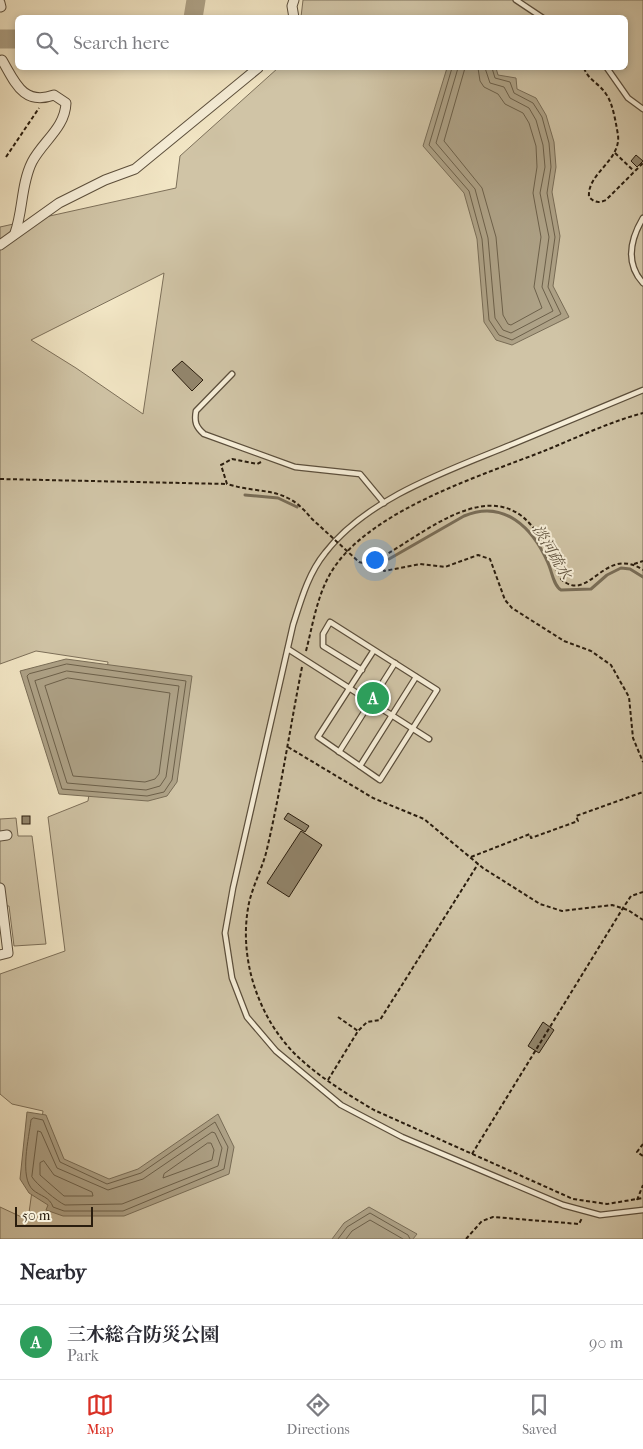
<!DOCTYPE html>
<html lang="en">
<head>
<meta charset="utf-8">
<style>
  :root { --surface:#fff; --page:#f7f7f7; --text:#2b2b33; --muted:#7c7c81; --line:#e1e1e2; --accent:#d93025 }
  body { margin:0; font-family:"IM FELL French Canon","Noto Serif JP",serif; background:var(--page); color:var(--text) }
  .scale { position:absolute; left:15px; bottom:12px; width:78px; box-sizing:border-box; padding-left:5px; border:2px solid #2a1d0e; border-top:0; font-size:14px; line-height:18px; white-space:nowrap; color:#2a1d0e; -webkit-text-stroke:4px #f7efd9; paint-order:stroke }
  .you { position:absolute; left:374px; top:559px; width:18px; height:18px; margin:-12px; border:4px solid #fff; border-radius:50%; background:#1a73e8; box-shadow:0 0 0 8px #1a73e833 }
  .badge { display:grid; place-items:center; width:32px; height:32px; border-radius:50%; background:var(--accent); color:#fff; font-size:16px; font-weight:700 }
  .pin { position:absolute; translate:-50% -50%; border:2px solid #fff; box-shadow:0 1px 5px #0006 }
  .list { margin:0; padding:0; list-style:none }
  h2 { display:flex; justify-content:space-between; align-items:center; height:65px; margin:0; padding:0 20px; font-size:21px }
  h2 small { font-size:16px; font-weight:400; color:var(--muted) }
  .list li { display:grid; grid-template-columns:32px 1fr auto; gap:15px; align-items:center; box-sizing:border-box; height:75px; padding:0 20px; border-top:1px solid var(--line) }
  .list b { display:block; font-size:19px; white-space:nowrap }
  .list p { margin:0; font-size:16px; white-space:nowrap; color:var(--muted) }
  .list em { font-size:16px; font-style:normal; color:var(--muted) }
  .icon { flex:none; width:28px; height:28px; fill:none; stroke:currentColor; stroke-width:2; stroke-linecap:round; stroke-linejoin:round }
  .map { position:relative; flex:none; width:643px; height:1239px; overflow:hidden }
  .search { position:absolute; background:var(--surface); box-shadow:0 2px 8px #0003; left:15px; right:15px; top:15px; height:55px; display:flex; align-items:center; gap:12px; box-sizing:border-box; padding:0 18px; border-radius:8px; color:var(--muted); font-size:19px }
  .sheet { height:140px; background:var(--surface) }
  nav { display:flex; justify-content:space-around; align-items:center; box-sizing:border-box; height:70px; border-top:1px solid var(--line); background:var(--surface); font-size:14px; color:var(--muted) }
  nav a { display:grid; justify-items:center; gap:2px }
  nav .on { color:var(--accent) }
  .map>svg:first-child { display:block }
  .green { fill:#d0c4a6; stroke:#7d705a; fill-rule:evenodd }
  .water { fill:#aea287; stroke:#796d57 }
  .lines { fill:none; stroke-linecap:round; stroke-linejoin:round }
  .shore { stroke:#6c604a; stroke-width:1 }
  .stream { stroke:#796d57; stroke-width:3 }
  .river { stroke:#aea287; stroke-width:19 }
  .building { fill:#92866d; stroke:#2a1d0e }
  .service-casing { stroke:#5c4f3c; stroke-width:7 }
  .minor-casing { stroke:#5c4f3c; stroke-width:11 }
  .path { stroke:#2a1d0e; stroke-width:2; stroke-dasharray:4 2.5; stroke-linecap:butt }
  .service { stroke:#f7efd9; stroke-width:4.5 }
  .minor { stroke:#f7efd9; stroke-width:9 }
  .path-bridge { stroke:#2a1d0e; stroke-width:2; stroke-dasharray:4 2.5; stroke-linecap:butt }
  .labels { text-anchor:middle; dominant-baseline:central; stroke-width:4; stroke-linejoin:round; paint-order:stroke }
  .water-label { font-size:15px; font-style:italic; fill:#5f523e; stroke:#f7efd9 }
</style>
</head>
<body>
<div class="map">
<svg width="643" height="1239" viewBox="0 0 643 1239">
  <rect width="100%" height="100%" fill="#f2e6c5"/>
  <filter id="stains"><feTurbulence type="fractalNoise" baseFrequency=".004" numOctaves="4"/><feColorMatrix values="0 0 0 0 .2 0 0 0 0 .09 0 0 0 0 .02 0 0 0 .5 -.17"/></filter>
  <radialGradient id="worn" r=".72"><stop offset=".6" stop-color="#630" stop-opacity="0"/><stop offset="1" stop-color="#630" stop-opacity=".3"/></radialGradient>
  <g class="green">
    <path d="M303,0H643V1239H0V1207L28,1220L43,1111L12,1104L0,1094V974L65,951L48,817L88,801L108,662L36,651L0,664V227L176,188L180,156L278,68H626V18L301,17ZM164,273L143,414L76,368L31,340Z"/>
    <polygon points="16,818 18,836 32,836 46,944 14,946 9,906 0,906 0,819"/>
  </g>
  <g class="water">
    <polygon points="447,68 496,68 498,75 516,78 517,89 536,98 546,115 554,142 556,167 552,192 560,236 553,286 569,317 512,345 496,340 484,322 477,239 464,193 423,146"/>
    <polygon points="66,659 192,676 177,782 167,796 148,801 59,794 20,671"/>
    <polygon points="27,1112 46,1115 64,1159 109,1179 138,1169 218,1114 234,1147 229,1174 124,1216 63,1216 46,1210 48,1205 29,1193 20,1179"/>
    <polygon points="369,1207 417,1234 413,1239 332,1239 344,1223"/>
  </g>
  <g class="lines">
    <g class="shore">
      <polyline points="452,68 429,145 469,191 482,239 489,320 499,335 512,340 561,314 548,287 555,237 547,193 551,167 549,143 542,117 533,103 514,93 510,82 495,78 492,68"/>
      <polyline points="458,68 436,143 475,189 488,238 495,318 503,330 511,333 553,311 542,287 549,237 540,193 545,167 543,145 536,120 529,108 510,98 504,87 490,83 485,68"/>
      <polyline points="465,68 444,141 482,188 496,237 503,315 508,324 511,325 542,308 534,287 541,237 533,193 537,167 536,146 529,123 523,113 505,104 498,94 484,87 480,81 478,68"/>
      <polygon points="67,664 186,681 172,780 164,792 147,796 62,789 27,676 29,674"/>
      <polygon points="67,671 179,686 166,777 160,786 146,790 67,783 35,681"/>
      <polygon points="68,678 170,693 159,774 155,779 145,782 73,776 45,686"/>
      <path d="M34,1118L43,1120L60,1162L107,1184L141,1173L215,1122L228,1147L224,1169L123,1211H64L53,1207C50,1197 40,1196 33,1190C19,1177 29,1138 31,1120Z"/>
      <path d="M38,1131L41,1132L57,1168L108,1190L143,1179L212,1132L215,1133L222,1148L218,1166L122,1204L65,1205C58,1202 36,1184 32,1177Z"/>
      <polygon points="208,1143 211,1143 214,1150 212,1160 163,1178 164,1174"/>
      <polygon points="44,1161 54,1175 92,1192 93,1196 64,1196 40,1175 40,1163"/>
      <polyline points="338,1239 347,1227 370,1213 408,1235 410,1239"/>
      <polyline points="346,1239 352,1231 370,1220 403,1239"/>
    </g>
    <g class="stream">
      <polyline points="245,495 278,498 297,507"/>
      <path d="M389,559L464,516C504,499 533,528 548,563C552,571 553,585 561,590L591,589L607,575L621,568L630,569L643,577"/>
    </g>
    <g class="river">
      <polyline points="193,18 196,0"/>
      <polyline points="0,39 18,39"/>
    </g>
  </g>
  <g class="building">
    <polygon points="636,155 643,161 637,167 631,161"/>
    <polygon points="182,361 203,380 192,391 172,370"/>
    <polygon points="288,813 309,826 305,832 284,819"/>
    <rect x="22" y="816" width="8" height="8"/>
    <polygon points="301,831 322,845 289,897 267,883"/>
    <polygon points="543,1022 554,1030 539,1053 528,1046"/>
  </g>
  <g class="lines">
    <defs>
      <g id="service">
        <polyline points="516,0 543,18"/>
        <polyline points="607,68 628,98 643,109"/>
        <path d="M643,218C630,240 625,263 643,283"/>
        <path d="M232,374L196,411C194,422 196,427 204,434L295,467L360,474L384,503"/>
        <path d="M643,390C600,408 557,426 513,444C450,470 368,497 325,553C308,574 301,600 293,625L233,888L225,933L232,978L247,1017L276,1051L341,1105L402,1137L563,1205L600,1215L643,1210"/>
        <polyline points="288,649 429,739"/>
        <polyline points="362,670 323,646 323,634 330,622 437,690 380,780 318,737 374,650"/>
        <polyline points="339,752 395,663"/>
        <polyline points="360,766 416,677"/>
      </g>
      <g id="minor">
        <polyline points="0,3 1,7"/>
        <polyline points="294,18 292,6 294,0"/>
        <path d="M2,60C15,82 23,106 54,95L66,103C65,128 43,141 32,162C21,184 23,211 15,233"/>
        <polyline points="0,245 59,203 105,180 135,169 258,68"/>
        <polyline points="0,836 7,835"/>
        <polyline points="0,888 8,953 0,955"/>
      </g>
    </defs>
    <use href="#service" class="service-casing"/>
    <use href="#minor" class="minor-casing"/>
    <g class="path">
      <path d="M584,68C588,80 599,83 606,94C613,103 616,124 618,135C621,161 587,173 589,197C595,203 599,203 606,200L643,163"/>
      <polyline points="615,153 634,171"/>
      <polyline points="6,157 39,108"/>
      <path d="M261,462L257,464L232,459L221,465L227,484C263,495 285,485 311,518"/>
      <polyline points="0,479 227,484"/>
      <polyline points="381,563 384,571 420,564 445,567 478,555 490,559 505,600 512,608 564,641 591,651 611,665 629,697 633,738 643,762"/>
      <polyline points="634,564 643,561"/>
      <path d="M375,566L381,563L387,554C427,531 490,477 531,525C545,540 551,561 561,579C589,605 604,544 643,570"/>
      <path d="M306,651C314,620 318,588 338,562C381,507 480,476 544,451C576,438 609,422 643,413"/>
      <path d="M302,667C290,728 281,789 267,849C263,867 253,885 249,903C238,956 257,1015 294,1053C317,1076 347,1094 374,1110L573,1199L607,1204L643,1198"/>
      <polyline points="288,747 373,798 424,819 483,868 540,904 562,911 612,905 628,910 643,920"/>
      <polyline points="471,857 530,834 531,838 578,821 576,816 643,792"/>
      <polyline points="338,1017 358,1031"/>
      <polyline points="328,1080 358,1031 367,1022 380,1020 478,864"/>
      <polyline points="643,1144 637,1152 643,1156"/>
      <polyline points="472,1154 623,908 631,896 643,892"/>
      <polyline points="637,1200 643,1185"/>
      <polyline points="466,1239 482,1221 493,1217 579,1224 582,1218"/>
    </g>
    <use href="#service" class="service"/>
    <use href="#minor" class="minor"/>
    <polyline class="path-bridge" points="311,518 359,562 375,566"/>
  </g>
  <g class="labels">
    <g class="water-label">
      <text transform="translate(552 552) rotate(59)">淡河疏水</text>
    </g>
  </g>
  <rect width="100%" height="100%" filter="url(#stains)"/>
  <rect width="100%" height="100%" fill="url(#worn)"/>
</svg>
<div class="scale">50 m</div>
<div class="you"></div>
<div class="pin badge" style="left:373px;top:698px;background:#2e9e5b">A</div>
<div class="search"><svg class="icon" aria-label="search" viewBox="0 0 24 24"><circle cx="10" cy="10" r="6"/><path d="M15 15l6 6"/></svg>Search here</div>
</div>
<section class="sheet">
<h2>Nearby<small></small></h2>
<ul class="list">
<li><span class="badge" style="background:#2e9e5b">A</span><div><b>三木総合防災公園</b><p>Park</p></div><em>90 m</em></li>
</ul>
</section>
<nav>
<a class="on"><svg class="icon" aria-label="map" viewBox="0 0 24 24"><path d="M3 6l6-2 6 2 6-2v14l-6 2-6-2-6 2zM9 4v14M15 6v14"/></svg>Map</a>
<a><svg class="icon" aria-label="directions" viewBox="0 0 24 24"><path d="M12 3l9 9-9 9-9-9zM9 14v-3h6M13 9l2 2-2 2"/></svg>Directions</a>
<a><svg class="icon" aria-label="saved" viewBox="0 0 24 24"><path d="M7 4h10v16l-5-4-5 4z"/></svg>Saved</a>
</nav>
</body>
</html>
